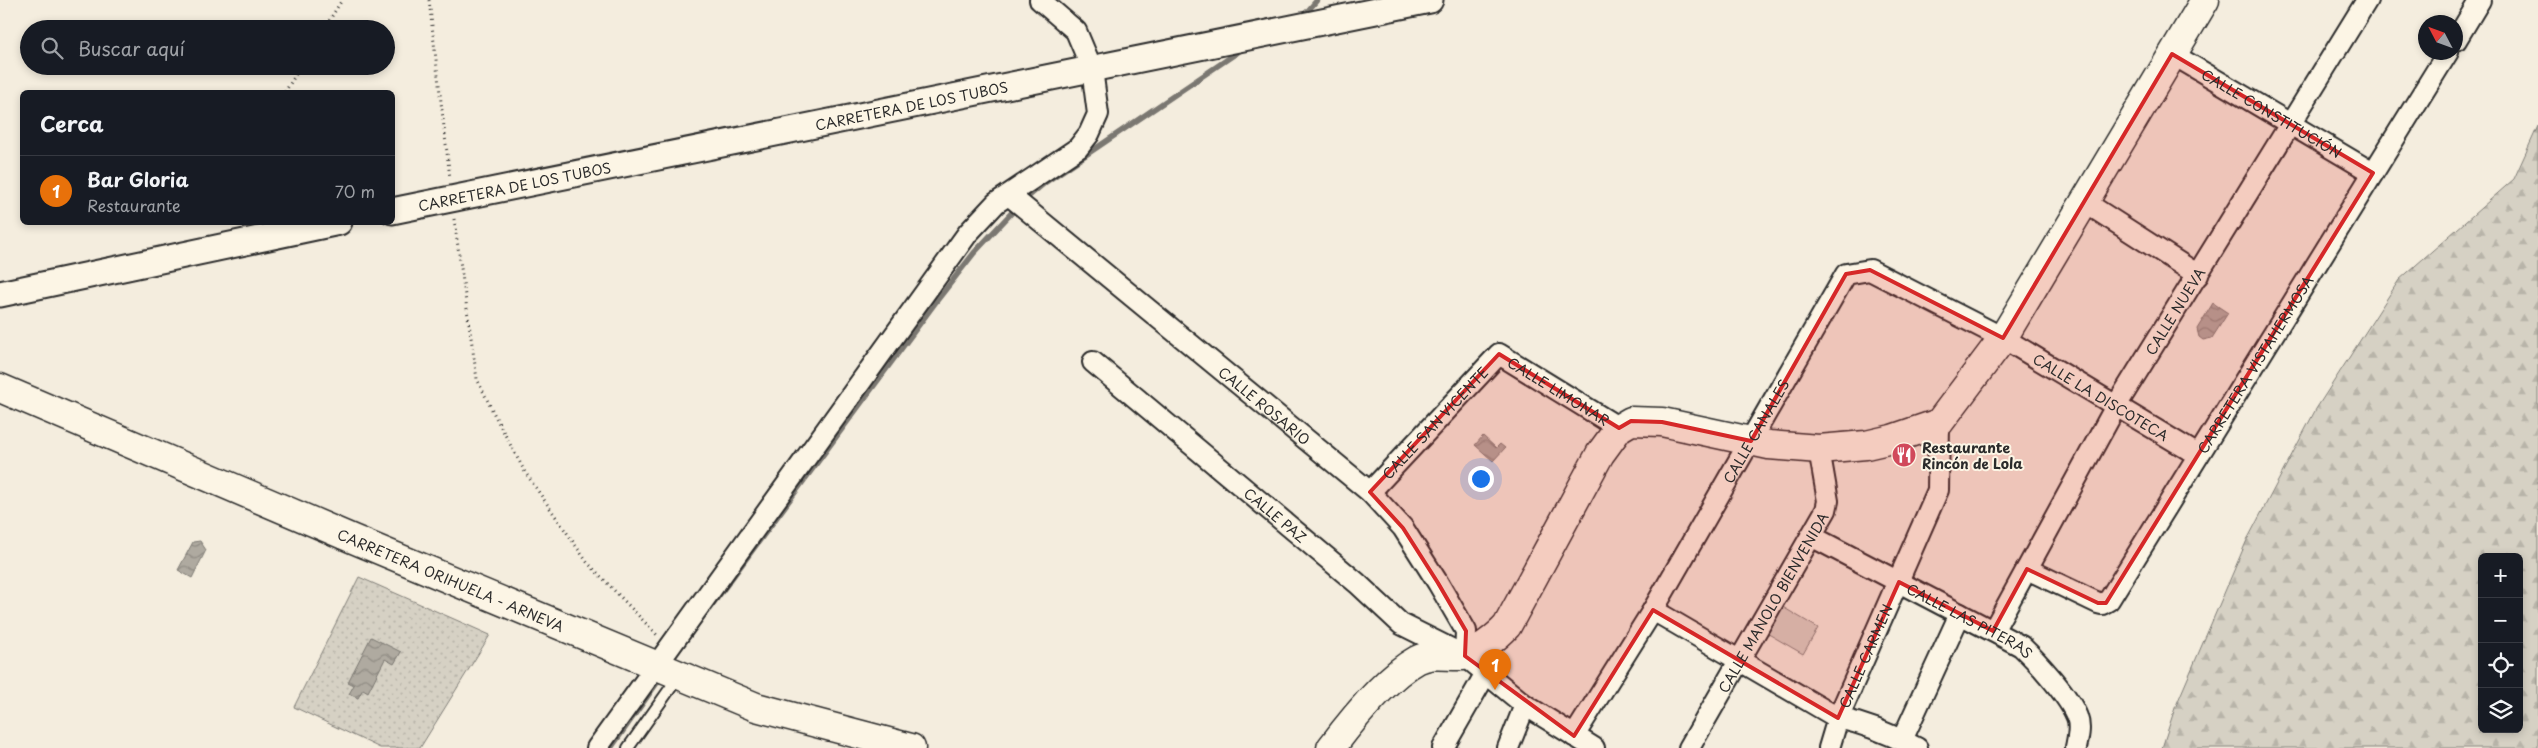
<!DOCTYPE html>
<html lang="es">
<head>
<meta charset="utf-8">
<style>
  :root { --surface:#171b24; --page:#242831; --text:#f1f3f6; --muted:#9ea1a6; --line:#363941; --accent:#0b8043 }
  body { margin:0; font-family:"Playpen Sans",sans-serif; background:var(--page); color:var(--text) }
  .controls { position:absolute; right:15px; bottom:15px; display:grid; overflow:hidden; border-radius:8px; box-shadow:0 2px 8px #0003 }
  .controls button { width:45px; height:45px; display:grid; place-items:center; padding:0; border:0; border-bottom:1px solid var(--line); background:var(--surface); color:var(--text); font:25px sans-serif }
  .compass { position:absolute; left:2418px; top:15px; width:45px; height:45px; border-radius:50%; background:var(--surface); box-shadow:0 2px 8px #0003; rotate:311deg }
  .you { position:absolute; left:1480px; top:478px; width:18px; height:18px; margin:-12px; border:4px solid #fff; border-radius:50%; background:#1a73e8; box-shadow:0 0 0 8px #1a73e833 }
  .badge { display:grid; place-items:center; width:32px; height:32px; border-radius:50%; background:var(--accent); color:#fff; font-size:16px; font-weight:700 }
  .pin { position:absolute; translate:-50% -41px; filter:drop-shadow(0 1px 2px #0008) }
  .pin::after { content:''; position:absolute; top:26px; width:18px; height:15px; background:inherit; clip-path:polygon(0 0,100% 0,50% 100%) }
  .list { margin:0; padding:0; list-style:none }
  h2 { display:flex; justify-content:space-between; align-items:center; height:65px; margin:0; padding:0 20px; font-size:21px }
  h2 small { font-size:16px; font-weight:400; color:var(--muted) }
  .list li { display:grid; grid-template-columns:32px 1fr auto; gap:15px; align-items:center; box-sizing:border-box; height:70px; padding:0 20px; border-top:1px solid var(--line) }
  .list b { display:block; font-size:19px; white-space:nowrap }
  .list p { margin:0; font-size:16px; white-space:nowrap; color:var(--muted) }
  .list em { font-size:16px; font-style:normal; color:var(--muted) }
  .icon { flex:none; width:28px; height:28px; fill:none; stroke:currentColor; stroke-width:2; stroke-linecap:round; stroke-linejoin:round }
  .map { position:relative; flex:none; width:2538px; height:748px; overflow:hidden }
  .search { position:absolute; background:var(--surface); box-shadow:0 2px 8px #0003; left:20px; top:20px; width:375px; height:55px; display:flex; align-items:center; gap:12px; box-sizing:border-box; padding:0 18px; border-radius:28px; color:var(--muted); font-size:19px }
  .panel { position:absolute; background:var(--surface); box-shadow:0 2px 8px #0003; left:20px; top:90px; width:375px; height:135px; border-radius:8px }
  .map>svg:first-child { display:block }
  .forest { fill:url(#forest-firs); stroke:#807e78; fill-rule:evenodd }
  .park { fill:#d6d1c4; stroke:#807e78 }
  .garden { fill:url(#garden-dots); stroke:#807e78 }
  .water { fill:url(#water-waves); stroke:#7a7771 }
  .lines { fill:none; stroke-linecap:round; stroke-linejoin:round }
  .stream { stroke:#7a7771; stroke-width:5.5 }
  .service-casing { stroke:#2b2b2b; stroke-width:14 }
  .minor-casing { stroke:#2b2b2b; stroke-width:24 }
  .tertiary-casing { stroke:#2b2b2b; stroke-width:29 }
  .secondary-casing { stroke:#2b2b2b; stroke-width:31 }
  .path { stroke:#2b2b2b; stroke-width:3; stroke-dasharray:1 4; stroke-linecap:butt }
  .service { stroke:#fcf5e5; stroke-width:10 }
  .minor { stroke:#fcf5e5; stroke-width:20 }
  .tertiary { stroke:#fcf5e5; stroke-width:25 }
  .secondary { stroke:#fcf5e5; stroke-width:28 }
  .marked { fill:#d62828; fill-opacity:0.2; stroke:#d62828; stroke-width:4; stroke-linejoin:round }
  .labels { text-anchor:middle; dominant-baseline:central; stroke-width:4; stroke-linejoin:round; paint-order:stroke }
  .street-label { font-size:14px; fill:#2b2b2b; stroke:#fcf5e5 }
  .poi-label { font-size:14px; font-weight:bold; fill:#2b2b2b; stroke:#fcf5e5; text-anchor:start }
</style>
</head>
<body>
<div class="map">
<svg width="2538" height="748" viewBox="0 0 2538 748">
  <defs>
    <pattern id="forest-firs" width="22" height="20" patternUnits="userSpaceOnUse" patternTransform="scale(1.25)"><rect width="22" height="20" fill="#d6d1c4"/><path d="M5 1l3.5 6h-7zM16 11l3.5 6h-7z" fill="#b8b4a9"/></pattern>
    <pattern id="garden-dots" width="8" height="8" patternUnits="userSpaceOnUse" patternTransform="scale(1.25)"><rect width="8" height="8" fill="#d6d1c4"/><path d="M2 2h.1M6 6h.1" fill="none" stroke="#b8b4a9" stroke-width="1.8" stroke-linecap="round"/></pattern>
    <pattern id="water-waves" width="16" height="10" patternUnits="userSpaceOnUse" patternTransform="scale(1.25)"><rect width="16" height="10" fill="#afaaa0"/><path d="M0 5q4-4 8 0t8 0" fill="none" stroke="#8f8b83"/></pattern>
  </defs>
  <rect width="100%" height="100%" fill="#f4edde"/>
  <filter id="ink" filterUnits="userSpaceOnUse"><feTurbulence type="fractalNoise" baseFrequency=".02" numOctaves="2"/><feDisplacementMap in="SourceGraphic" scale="10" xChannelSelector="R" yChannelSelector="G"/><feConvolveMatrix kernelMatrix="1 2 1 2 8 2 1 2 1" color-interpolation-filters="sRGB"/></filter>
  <g filter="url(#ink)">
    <path class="forest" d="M2538,126V748H2162L2175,708L2247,540L2316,409L2399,280L2514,179ZM2482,557H2519V729H2482Z"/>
    <polygon class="park" points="1781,606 1818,628 1803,654 1765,632"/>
    <polygon class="garden" points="359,577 490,635 420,748 380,748 294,707"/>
    <g class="water">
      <polygon points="2213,303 2228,313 2212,338 2203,340 2199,337 2197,329"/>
      <polygon points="1483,436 1496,448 1500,444 1505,448 1493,461 1475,445"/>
      <polygon points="200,541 206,550 192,578 178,570 193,542"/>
      <polygon points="371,637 401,652 394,664 385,659 368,692 363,689 358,698 349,694 354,685 348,682"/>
    </g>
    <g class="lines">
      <g class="stream">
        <polyline points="1306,13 1317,0"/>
        <polyline points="1022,202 1046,182 1244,48"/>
        <polyline points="709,609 935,303 974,253 1018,206"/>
        <polyline points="611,748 662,676"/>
      </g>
      <defs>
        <polyline id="service" points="628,748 679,676"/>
        <g id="minor">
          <polyline points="2456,40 2480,0"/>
          <path id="s1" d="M2172,54L2373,173"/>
          <path id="s2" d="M1009,195L1370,492L1403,528L1438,583L1466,631L1465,656"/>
          <polyline points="2083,201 2198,275"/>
          <path id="s3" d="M1093,362L1357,583L1401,624L1465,656L1525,705L1594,748"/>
          <path id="s4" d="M1370,492L1499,354L1619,428"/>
          <path id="s5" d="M1811,536L2021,646C2037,661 2069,696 2077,717C2081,727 2078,738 2076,748"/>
          <path id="s6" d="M2027,569L2098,603L2102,604L2109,600L2448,52"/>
          <path d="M1653,610L1838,718C1866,724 1891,734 1917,748"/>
          <path id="s7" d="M1993,631L2116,406L2367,0"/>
          <path id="s8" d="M1574,736L1653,610L1846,274L1870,270L2003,338L2198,455"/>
          <polyline points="1902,740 1960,614"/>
          <polyline points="597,748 968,233 996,203 1078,148 1089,134 1098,114 1092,69 1076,31 1040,0"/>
          <polyline points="1443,748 1486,673"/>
          <polyline points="1508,748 1525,705"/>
          <path id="s9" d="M1689,748L1826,510L1828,501L1819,449"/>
          <path id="s10" d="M1829,748L1838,718L1938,490L1939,423"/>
        </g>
        <g id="tertiary">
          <path id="s11" d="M392,211L1430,0"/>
          <polyline points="0,294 339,222"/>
        </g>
        <g id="secondary">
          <path id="s12" d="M0,388L353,539L756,707L911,748"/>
          <path d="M1331,748C1352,720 1386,677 1417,660C1432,652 1447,657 1463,656C1475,655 1499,635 1507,626L1600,454L1619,428L1631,421L1662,422L1769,445L1819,449L1866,445L1892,439L1939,423L2003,338L2205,0"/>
        </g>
      </defs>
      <use href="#service" class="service-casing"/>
      <use href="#minor" class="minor-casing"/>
      <use href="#tertiary" class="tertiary-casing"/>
      <use href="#secondary" class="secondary-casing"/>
      <g class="path">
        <polyline points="429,0 450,178"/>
        <polyline points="324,29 342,0"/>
        <polyline points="285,92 301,66"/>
        <polyline points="454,219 477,379 495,416 525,472 587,562 657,635"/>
      </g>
      <use href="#service" class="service"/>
      <use href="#minor" class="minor"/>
      <use href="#tertiary" class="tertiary"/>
      <use href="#secondary" class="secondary"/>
    </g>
  </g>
  <path class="marked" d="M2172,54L2373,173L2106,603H2098L2027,569L1993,631L1899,582L1838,718L1653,610L1574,736L1465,656L1466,631L1438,583L1403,528L1370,492L1499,354L1619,428L1631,421L1662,422L1751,441L1846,274L1870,270L2003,338Z"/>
  <defs>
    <symbol id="restaurant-disc" viewBox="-11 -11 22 22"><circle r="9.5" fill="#d1495b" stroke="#fcf5e5"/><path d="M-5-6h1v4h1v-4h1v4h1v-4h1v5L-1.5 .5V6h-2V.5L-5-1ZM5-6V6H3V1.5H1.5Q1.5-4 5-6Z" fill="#fff"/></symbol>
  </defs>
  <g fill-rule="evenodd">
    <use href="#restaurant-disc" x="1890" y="441" width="28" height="28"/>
  </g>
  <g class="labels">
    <g class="street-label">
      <text stroke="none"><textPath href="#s11" startOffset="530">CARRETERA DE LOS TUBOS</textPath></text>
      <text stroke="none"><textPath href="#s1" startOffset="116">CALLE CONSTITUCIÓN</textPath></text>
      <text stroke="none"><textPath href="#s11" startOffset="125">CARRETERA DE LOS TUBOS</textPath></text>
      <text stroke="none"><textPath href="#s7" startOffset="368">CALLE NUEVA</textPath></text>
      <text stroke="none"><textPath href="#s6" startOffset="368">CARRETERA VISTAHERMOSA</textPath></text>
      <text stroke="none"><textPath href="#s4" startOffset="259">CALLE LIMONAR</textPath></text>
      <text stroke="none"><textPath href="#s8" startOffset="824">CALLE LA DISCOTECA</textPath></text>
      <text stroke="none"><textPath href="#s2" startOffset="331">CALLE ROSARIO</textPath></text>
      <text stroke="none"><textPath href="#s4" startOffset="95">CALLE SAN VICENTE</textPath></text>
      <text stroke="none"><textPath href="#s8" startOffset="355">CALLE CANALES</textPath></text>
      <text stroke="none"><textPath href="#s3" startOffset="238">CALLE PAZ</textPath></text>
      <text stroke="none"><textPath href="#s12" startOffset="490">CARRETERA ORIHUELA - ARNEVA</textPath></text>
      <text stroke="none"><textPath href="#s9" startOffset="168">CALLE MANOLO BIENVENIDA</textPath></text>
      <text stroke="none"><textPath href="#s5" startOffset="180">CALLE LAS PITERAS</textPath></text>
      <text stroke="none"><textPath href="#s10" startOffset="99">CALLE CARMEN</textPath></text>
    </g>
    <g class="poi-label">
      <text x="1922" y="447">Restaurante<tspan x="1922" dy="16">Rincón de Lola</tspan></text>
    </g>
  </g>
</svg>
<div class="controls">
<button>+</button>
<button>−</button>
<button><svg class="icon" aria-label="locate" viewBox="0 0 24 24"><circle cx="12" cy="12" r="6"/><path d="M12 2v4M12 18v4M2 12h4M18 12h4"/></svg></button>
<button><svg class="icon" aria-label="layers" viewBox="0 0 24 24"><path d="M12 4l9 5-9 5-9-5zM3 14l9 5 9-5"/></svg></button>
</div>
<svg class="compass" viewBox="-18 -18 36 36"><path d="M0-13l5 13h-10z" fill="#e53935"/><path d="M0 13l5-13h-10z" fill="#9ea1a6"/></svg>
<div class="you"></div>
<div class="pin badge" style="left:1495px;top:690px;background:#e8710a">1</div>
<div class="search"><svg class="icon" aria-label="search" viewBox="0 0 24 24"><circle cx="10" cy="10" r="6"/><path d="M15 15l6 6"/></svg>Buscar aquí</div>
<section class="panel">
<h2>Cerca<small></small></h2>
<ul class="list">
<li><span class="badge" style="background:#e8710a">1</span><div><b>Bar Gloria</b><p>Restaurante</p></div><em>70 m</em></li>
</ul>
</section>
</div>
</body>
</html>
